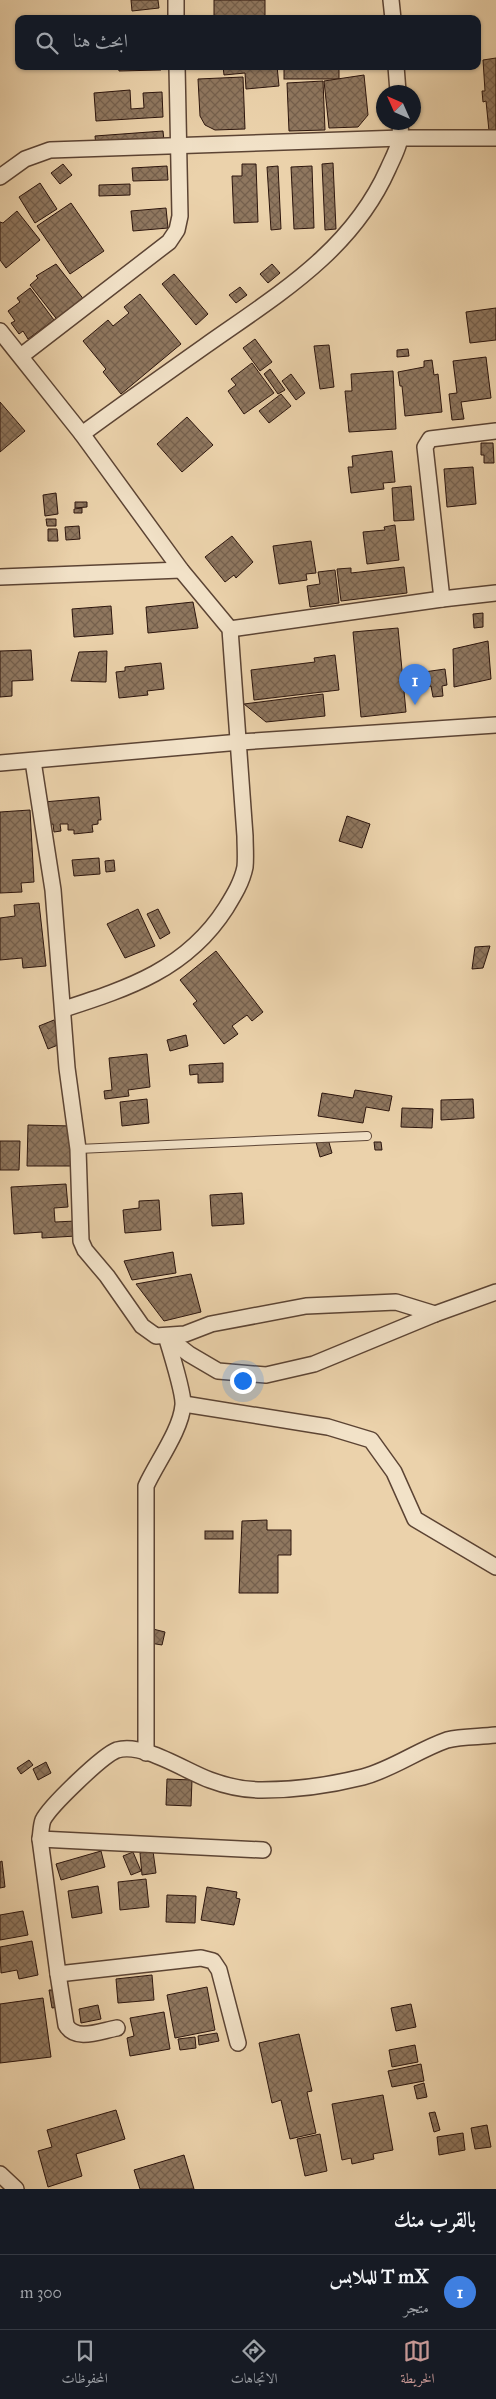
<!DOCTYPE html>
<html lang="ar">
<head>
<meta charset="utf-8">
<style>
  :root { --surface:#171b24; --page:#242831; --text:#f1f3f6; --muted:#9ea1a6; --line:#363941; --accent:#c59692 }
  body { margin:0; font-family:"IM FELL Great Primer",Amiri,serif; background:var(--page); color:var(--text); direction:rtl }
  .compass { position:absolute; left:376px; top:85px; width:45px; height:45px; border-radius:50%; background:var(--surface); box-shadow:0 1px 4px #0004; rotate:315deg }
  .you { position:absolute; left:242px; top:1380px; width:18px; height:18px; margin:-12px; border:4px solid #fff; border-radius:50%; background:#1a73e8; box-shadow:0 0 0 8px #1a73e833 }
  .badge { display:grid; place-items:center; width:32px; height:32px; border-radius:50%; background:var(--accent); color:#fff; font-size:16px; font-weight:700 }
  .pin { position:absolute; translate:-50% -41px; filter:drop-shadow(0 1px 2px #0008) }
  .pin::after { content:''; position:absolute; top:26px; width:18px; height:15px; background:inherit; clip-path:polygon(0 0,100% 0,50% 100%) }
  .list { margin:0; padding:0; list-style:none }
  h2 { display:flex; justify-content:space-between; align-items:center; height:65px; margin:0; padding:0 20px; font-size:21px }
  h2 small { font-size:16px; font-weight:400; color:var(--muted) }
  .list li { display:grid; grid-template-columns:32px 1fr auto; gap:15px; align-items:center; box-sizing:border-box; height:75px; padding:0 20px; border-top:1px solid var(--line) }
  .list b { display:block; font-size:19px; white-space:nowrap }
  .list p { margin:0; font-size:16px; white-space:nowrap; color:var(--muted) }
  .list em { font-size:16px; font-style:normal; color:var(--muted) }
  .icon { flex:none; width:28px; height:28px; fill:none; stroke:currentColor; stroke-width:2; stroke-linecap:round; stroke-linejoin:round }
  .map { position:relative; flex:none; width:496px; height:2189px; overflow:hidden; direction:ltr }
  .search { position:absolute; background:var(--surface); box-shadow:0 1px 4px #0004; left:15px; right:15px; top:15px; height:55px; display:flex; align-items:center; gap:12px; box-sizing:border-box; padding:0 18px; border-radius:10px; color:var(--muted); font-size:19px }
  .sheet { height:140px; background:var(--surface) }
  nav { display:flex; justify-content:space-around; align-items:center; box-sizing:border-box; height:70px; border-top:1px solid var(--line); background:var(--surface); font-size:14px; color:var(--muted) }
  nav a { display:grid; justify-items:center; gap:2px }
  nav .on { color:var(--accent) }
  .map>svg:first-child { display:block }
  .building { fill:url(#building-cross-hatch); stroke:#2c150d }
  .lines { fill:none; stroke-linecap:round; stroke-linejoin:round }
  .service-casing { stroke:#5c4434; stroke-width:10 }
  .minor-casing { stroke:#5c4434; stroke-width:18 }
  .service { stroke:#f2e2c8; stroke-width:8 }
  .minor { stroke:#f2e2c8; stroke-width:15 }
</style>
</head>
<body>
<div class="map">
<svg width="496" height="2189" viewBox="0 0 496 2189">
  <defs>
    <pattern id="building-cross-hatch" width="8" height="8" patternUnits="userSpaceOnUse" patternTransform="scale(1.25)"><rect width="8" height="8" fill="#8f775f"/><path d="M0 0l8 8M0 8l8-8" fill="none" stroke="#75604d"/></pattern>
  </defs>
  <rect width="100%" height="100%" fill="#ebd2ab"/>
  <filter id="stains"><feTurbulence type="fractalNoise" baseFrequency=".004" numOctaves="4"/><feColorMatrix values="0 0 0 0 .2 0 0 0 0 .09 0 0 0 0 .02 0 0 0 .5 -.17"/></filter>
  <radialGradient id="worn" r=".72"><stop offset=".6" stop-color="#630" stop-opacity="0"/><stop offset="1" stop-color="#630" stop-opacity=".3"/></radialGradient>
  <g class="building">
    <polygon points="131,0 158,0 159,8 132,11"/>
    <rect x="214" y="0" width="51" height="19"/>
    <polygon points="496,58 496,130 489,131 486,101 483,102 482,91 485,91 483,60"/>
    <polygon points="118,66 161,66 161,70 119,71"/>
    <polygon points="223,66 277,66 279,86 246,89 245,73 224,75"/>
    <rect x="284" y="66" width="55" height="13"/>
    <polygon points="364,75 368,115 358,127 329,128 324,81"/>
    <polygon points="243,77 245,129 215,130 205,125 200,116 198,79"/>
    <polygon points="323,81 325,130 289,131 287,83"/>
    <polygon points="130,90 131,109 144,108 143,93 162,92 163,117 96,121 94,93"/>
    <polygon points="163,131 164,141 96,146 95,136"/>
    <polygon points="333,163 336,229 325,230 322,164"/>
    <polygon points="63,164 72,175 60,184 51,173"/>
    <polygon points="242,164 256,164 258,222 234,223 232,176 242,176"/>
    <polygon points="167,166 168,180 133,181 132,168"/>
    <polygon points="278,166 281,229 271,230 267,167"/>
    <polygon points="312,166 314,228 294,229 291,167"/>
    <polygon points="40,183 57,209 35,223 19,197"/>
    <polygon points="130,184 130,195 99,196 99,185"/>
    <polygon points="71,203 104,251 70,274 37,226"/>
    <polygon points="166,208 168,228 133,231 131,211"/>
    <polygon points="17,211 40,240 6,268 0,260 0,222 3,223"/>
    <polygon points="56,264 85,301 59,322 30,285 38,278 36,276"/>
    <polygon points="272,264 280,273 268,283 260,274"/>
    <polygon points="174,274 208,314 196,325 162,284"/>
    <polygon points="240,287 247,295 236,303 229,295"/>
    <polygon points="30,288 54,320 28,339 23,331 19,334 11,323 15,321 8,311 20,302 17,298"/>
    <polygon points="140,294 181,344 121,394 103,372 106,369 83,341 108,320 113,326 129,313 124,307"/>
    <polygon points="496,308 496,340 470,343 466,312"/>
    <polygon points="255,339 272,362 260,371 243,348"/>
    <polygon points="329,345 334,387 320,389 314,346"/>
    <polygon points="408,349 409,356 397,357 397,350"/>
    <polygon points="486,357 491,398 461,402 464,419 452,420 449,394 457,393 453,361"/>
    <polygon points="432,360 434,375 438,374 442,412 405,416 402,386 400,386 398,372 424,367 424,361"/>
    <polygon points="252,363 274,393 244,414 228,391 236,385 231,379"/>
    <polygon points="270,369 285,390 278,394 264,374"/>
    <polygon points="393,371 396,429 349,432 345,391 352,391 351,374"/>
    <polygon points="291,374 305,393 296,400 282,381"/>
    <polygon points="281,394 291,406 269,423 259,411"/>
    <polygon points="0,402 25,431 0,452"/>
    <polygon points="187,417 213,445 182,472 157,444"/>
    <polygon points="481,443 493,443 494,463 484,463 484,455 481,455"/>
    <polygon points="392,451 395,482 383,483 384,489 351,493 348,467 353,467 352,456"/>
    <polygon points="473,467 476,504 447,507 444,469"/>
    <polygon points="411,486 414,520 394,521 392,488"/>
    <polygon points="56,493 58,514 45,516 43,495"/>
    <polygon points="75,502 87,502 87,507 75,508"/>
    <polygon points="82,508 82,513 74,513 74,509"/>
    <polygon points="46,519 56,519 56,526 47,526"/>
    <polygon points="395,525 399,560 367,564 363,532 385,530 384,527"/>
    <polygon points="79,526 80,539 66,540 65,527"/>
    <polygon points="48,529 57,529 58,541 48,541"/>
    <polygon points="232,536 253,562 236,578 234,575 225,582 205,557"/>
    <polygon points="311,541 316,573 306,574 307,580 279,584 273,546"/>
    <polygon points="404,567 407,593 341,601 337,569 351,568 351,573"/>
    <polygon points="335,570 339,603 310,607 307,586 320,584 318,572"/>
    <polygon points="193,602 198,628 148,633 146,607"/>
    <polygon points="111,606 113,634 74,637 72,609"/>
    <polygon points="483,613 483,627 474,628 473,614"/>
    <polygon points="398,628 406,712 361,717 353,632"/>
    <polygon points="488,641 491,679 454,687 453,649"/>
    <polygon points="31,650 33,680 12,681 12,696 0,697 0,651"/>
    <polygon points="107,651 106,682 71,681 79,652"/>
    <polygon points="335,655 339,690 254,700 251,670 315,662 314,658"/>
    <polygon points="161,663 164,689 147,691 148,695 119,698 116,672 125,671 125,667"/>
    <polygon points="445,669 447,685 442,686 443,696 433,697 431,686 419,688 417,673"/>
    <polygon points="323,694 325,716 266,722 244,704"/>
    <polygon points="99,797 101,820 98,820 98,824 92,825 93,832 74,834 74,830 68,830 68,824 60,824 61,831 54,832 53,824 46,825 44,802"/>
    <polygon points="30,810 34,882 21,883 22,892 0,893 0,812"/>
    <polygon points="347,816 370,824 362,848 339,841"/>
    <polygon points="99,858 100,874 74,876 72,860"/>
    <polygon points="114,860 115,871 106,872 105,861"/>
    <polygon points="39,903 46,966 23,968 22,958 0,960 0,918 15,916 14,905"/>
    <polygon points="138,909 155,946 125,958 107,924"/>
    <polygon points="158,909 170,933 160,939 147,914"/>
    <polygon points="490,946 483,968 472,969 475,947"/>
    <polygon points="216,951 263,1012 252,1021 247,1015 232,1026 238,1034 224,1044 193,1004 197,1001 180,980"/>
    <polygon points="54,1020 63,1043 48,1049 39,1026"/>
    <polygon points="186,1035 188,1046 170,1051 167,1040"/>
    <polygon points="147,1054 150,1087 128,1090 129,1096 105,1099 104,1091 112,1090 109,1058"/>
    <polygon points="223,1063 223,1082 198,1083 198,1074 190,1075 189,1065"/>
    <polygon points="355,1090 392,1096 389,1111 366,1107 363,1123 318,1116 322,1093 353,1098"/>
    <polygon points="147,1099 149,1123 122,1126 120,1102"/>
    <polygon points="473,1099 474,1118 441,1120 441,1100"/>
    <polygon points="402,1108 433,1109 432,1128 401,1127"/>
    <polygon points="28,1125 72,1126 71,1166 27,1166"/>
    <polygon points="328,1139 332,1153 320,1157 316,1142"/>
    <polygon points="0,1141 20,1141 19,1170 0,1170"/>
    <polygon points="374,1142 381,1142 382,1150 375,1150"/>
    <polygon points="66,1184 68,1207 54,1208 55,1222 76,1221 76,1236 42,1238 42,1232 14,1234 11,1187"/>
    <polygon points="242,1193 244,1224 212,1226 210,1195"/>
    <polygon points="159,1200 161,1230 125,1233 123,1210 139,1208 139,1201"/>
    <polygon points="173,1252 176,1273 132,1280 124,1261"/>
    <polygon points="191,1274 201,1312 164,1321 136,1284"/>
    <polygon points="267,1520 267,1530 291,1530 291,1555 278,1555 278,1593 239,1593 242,1521"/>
    <rect x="205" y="1531" width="28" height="8"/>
    <polygon points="153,1629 165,1632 162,1645 150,1643"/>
    <polygon points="29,1760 33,1765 21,1774 17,1768"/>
    <polygon points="46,1762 51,1773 38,1780 33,1769"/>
    <polygon points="167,1779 192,1780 191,1806 166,1805"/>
    <polygon points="101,1851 105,1867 61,1880 56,1864"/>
    <polygon points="153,1851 156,1873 142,1875 140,1853"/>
    <polygon points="133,1852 141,1871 131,1875 123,1856"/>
    <polygon points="2,1861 5,1887 0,1888 0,1862"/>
    <polygon points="146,1879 149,1907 120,1910 118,1882"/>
    <polygon points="98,1886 102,1913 72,1918 68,1891"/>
    <polygon points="207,1887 237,1892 236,1898 240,1899 234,1925 201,1920"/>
    <polygon points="167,1895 196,1896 195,1923 166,1922"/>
    <polygon points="23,1911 28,1935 0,1940 0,1915"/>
    <polygon points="32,1941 38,1975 19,1979 17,1970 1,1973 0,1947"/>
    <polygon points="152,1975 154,2000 118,2003 116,1979"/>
    <polygon points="207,1987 215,2030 175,2038 167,1995"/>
    <polygon points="49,1990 56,1990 59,2007 52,2008"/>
    <polygon points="43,1998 51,2057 0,2063 0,2004"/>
    <polygon points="411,2004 416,2027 396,2031 391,2008"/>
    <polygon points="98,2005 101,2019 81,2023 79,2009"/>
    <polygon points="164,2012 170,2049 130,2056 127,2038 134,2036 130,2018"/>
    <polygon points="217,2033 219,2041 199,2045 198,2036"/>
    <polygon points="299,2034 312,2091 307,2092 316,2133 290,2139 281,2100 272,2103 259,2043"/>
    <polygon points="195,2037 196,2048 180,2050 178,2039"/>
    <polygon points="415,2045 418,2062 392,2067 389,2050"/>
    <polygon points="421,2064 424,2081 392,2087 388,2071"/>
    <polygon points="424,2083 427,2097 417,2099 414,2086"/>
    <polygon points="383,2095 393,2150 373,2154 374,2159 352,2164 351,2158 342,2160 332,2104"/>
    <polygon points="116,2110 125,2139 76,2154 82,2176 48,2187 38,2151 52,2147 47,2130"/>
    <polygon points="435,2112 440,2130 434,2132 429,2113"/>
    <polygon points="487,2125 491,2147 475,2149 471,2128"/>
    <polygon points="463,2133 465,2150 439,2155 437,2137"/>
    <polygon points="320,2134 327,2171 305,2176 297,2139"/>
    <polygon points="184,2155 194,2189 140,2189 134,2170"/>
  </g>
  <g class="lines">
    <defs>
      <polyline id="service" points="78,1149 367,1136"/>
      <g id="minor">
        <polyline points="176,0 176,19"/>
        <polyline points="391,0 393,19"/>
        <polyline points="396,66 398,92"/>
        <polyline points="0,177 25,159 50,150 402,138 496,138"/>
        <path d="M0,331L82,434L181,570L230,629L245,836C245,846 246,857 245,867C242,882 234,895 226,908C187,969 129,988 64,1009"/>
        <polyline points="21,356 169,242 177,230 180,216 177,66"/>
        <path d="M82,434C123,404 164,375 205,346C277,295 351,252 388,169C396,151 402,143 400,122"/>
        <polyline points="0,577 181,570"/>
        <polyline points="442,599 425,447 430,439 496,431"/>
        <polyline points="230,629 442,599 496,593"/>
        <polyline points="33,761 53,890 67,1068 78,1149 81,1241 85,1250 107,1276 142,1326 156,1336 185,1334 211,1324 306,1306 396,1302 435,1314 496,1292"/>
        <polyline points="0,763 240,742 496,725"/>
        <polyline points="166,1336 189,1354 218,1371 266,1375 314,1364 435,1314"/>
        <polyline points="184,1404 328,1427 371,1440 394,1472 415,1519 496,1567"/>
        <path d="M146,1753V1486C157,1462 181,1430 183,1405C184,1394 170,1349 166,1336"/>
        <polyline points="40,1839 263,1850"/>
        <path d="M58,1974L66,2025C76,2042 100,2031 117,2028"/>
        <path d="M238,2043L219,1970L213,1961L201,1958L58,1974L40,1839C41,1833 41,1825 43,1820C50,1806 103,1755 117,1750C143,1742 185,1771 210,1780C226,1786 244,1790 262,1790C295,1790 331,1785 363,1777C393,1769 418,1750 447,1740C462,1736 480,1737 496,1735"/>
        <polyline points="0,2174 16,2189"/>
      </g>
    </defs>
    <use href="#service" class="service-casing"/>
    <use href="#minor" class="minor-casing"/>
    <use href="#service" class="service"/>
    <use href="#minor" class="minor"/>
  </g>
  <rect width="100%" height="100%" filter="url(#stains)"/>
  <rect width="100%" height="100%" fill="url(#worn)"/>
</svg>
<svg class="compass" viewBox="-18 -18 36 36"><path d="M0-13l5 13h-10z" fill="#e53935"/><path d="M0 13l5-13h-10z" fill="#9ea1a6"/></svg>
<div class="you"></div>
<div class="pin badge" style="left:415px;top:705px;background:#3f7fe0">1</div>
<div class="search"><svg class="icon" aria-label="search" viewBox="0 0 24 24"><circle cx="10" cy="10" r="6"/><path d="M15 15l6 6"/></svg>ابحث هنا</div>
</div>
<section class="sheet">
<h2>بالقرب منك<small></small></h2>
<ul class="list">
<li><span class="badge" style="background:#3f7fe0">1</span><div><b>T mX للملابس</b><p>متجر</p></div><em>300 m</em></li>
</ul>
</section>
<nav>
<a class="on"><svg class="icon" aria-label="map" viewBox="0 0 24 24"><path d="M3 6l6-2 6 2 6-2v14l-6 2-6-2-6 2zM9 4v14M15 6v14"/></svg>الخريطة</a>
<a><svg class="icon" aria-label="directions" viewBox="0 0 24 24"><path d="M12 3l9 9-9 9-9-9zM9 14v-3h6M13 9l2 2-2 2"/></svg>الاتجاهات</a>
<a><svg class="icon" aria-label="saved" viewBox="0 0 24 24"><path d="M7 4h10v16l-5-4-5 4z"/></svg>المحفوظات</a>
</nav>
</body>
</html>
